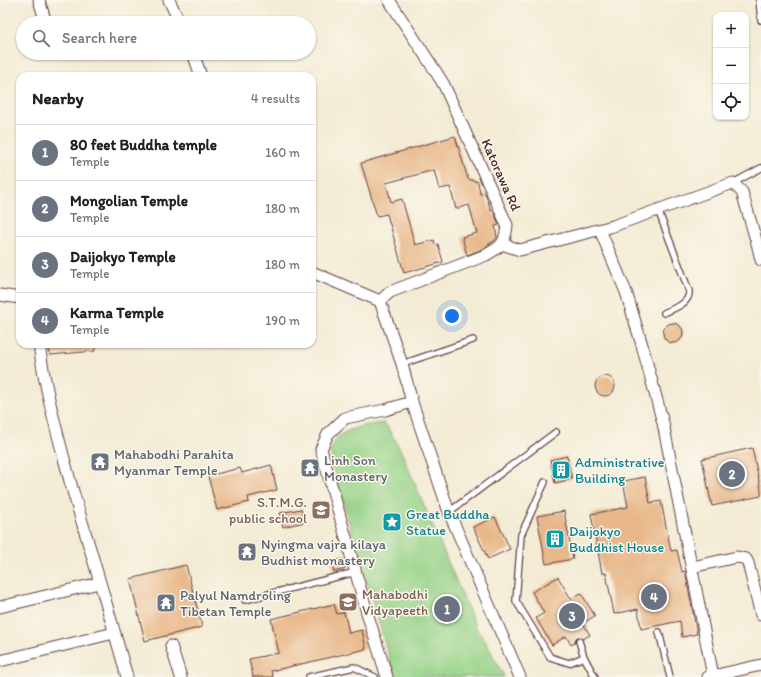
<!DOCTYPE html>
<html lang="en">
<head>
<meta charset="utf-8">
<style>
  :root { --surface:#fff; --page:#f2f2f2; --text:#222; --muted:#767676; --line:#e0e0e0; --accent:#b5179e }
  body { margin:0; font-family:Itim,sans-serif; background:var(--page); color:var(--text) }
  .controls { position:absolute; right:12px; top:12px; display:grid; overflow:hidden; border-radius:8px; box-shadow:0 1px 3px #0004 }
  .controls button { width:36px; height:36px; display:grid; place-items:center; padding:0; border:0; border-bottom:1px solid var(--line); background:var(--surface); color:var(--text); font:20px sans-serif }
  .you { position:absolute; left:452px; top:316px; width:14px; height:14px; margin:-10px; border:3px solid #fff; border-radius:50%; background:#1a73e8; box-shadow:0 0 0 6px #1a73e833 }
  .badge { display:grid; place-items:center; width:26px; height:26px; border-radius:50%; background:var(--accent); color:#fff; font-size:13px; font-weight:700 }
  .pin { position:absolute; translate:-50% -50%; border:2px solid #fff; box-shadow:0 1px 4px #0006 }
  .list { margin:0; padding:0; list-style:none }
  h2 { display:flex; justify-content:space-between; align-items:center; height:52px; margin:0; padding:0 16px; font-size:17px }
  h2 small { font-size:13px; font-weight:400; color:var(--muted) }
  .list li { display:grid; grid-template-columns:26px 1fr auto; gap:12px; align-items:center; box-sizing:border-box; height:56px; padding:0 16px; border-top:1px solid var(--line) }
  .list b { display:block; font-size:15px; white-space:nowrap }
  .list p { margin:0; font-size:13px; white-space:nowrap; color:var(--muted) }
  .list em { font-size:13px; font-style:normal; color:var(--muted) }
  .icon { flex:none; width:22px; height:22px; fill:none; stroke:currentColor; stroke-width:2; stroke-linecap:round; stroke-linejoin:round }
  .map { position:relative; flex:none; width:761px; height:677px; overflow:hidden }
  .search { position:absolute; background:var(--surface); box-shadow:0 1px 3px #0004; left:16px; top:16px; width:300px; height:44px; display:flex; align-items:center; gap:10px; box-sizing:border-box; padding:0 14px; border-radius:22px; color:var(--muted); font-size:15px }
  .panel { position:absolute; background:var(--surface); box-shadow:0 1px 3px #0004; left:16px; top:72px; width:300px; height:276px; border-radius:12px }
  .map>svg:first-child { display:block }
  .green { fill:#95d186; stroke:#707858 }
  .building { fill:#e8b88a }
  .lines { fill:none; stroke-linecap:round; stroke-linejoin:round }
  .service-casing { stroke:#633e44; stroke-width:8 }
  .minor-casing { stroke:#633e44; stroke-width:13 }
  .service { stroke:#fff; stroke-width:5.5 }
  .minor { stroke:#fff; stroke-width:11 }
  .labels { text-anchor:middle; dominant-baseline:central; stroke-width:3; stroke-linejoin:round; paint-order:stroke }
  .street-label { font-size:14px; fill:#4a1f2b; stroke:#fbf7ec }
  .worship-label { font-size:14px; fill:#5b616d; stroke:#fbf7ec; text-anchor:start }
  .culture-label { font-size:14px; fill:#0d838f; stroke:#fbf7ec; text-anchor:start }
  .education-label { font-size:14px; fill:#785e54; stroke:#fbf7ec; text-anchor:end }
</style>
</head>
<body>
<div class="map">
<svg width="761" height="677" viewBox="0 0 761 677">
  <rect width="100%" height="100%" fill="#fbf7ec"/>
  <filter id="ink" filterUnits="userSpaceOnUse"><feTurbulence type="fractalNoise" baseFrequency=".025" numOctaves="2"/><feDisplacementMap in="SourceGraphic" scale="8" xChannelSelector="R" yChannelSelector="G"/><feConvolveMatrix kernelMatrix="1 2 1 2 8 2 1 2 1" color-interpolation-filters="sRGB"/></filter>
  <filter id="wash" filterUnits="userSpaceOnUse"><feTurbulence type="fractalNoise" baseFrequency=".012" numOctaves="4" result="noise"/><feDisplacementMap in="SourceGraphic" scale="16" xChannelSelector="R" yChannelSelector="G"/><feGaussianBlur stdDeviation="0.9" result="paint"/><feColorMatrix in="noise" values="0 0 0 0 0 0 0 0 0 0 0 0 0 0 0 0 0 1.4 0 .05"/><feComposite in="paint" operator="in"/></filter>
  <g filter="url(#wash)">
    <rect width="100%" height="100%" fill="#f3ebd4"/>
    <path class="green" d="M384,423L387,426L400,449L477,630L486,642L504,677H395L333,468C332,463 331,457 331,452C333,428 367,425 384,423Z"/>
    <g id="blocks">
      <g class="building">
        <polygon points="455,136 468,179 478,182 480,194 485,193 491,211 493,210 499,225 495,226 497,237 494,241 487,245 487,246 483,249 467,255 462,237 477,233 469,205 456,209 450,187 439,189 434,170 386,183 391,202 402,199 415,245 434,240 435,245 438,244 443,262 404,273 387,214 377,216 361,163"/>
        <circle cx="673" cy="333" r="10"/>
        <polygon points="49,344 94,344 95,351 50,355"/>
        <circle cx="605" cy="386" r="10"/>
        <polygon points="752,448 761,490 761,496 712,506 702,459"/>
        <polygon points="567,456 572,479 555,483 550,460"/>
        <polygon points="271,465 277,490 248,497 249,502 217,510 208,476 240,468 242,473"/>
        <polygon points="645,477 650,503 661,501 671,551 677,550 682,572 685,571 697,634 682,637 680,621 641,629 638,609 614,614 606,573 602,573 591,514 628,507 623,481"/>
        <polygon points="301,509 304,522 283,527 280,513"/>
        <polygon points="564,511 573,559 546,564 537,516"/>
        <polygon points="495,517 510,549 488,559 473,527"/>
        <polygon points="343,559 345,569 334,572 331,561"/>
        <polygon points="186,565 202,627 145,641 130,579"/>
        <polygon points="558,577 571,599 581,593 595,616 583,623 590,635 583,639 580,637 577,637 575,640 575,643 571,645 566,636 552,645 536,618 544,613 532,592"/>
        <polygon points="334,604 337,614 344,612 349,633 362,630 366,649 271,671 273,677 253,677 249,659 279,653 271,619"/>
      </g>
    </g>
  </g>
  <g filter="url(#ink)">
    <use href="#blocks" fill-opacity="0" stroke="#633e44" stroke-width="1"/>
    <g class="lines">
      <defs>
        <g id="service">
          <polyline points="759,0 761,20"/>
          <polyline points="733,183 761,168"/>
          <path d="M658,210L689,291C690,304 674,308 664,313"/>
          <polyline points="402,364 473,340"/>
          <polyline points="545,482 521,535 516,601 550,657 569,663 584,657"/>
          <polyline points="449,512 556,432"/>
          <polyline points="245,600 356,572"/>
          <polyline points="659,632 670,677"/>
          <polyline points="579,641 584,657 595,677"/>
          <polyline points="309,677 354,667 375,677"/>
        </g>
        <g id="minor">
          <polyline points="39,0 46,23"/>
          <polyline points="169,0 180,23"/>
          <polyline points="193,53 201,76"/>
          <polyline points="600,230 626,292 642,345 663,423 713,676"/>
          <polyline points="502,244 520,250 613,226 733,183 742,192 758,247 761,260"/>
          <path d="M312,272L380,301L390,292L486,255C502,246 505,244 507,225L444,85L436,72L389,0"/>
          <polyline points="0,295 20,298"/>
          <polyline points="380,301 402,364 412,402 449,512 520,677"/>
          <path d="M39,344C45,390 58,436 70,481C89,546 109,611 127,677"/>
          <polyline points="692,567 737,557 746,559 748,563 761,615"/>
          <polyline points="0,607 99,583"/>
          <polyline points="171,646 181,677"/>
          <polyline points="0,661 114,633"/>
          <polyline points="387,677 368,616 321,449 328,434 345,418 385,410 412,402"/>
          <polyline points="708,677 761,665"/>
        </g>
      </defs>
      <use href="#service" class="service-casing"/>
      <use href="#minor" class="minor-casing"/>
      <use href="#service" class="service"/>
      <use href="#minor" class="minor"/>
    </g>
  </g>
  <defs>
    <symbol id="temple-square" viewBox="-11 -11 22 22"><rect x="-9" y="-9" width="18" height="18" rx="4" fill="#6b7280" stroke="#fbf7ec"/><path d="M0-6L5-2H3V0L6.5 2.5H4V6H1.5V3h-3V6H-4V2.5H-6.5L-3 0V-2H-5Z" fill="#fff"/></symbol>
    <symbol id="building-square" viewBox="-11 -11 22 22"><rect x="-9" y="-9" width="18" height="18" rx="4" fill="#0f9aa8" stroke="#fbf7ec"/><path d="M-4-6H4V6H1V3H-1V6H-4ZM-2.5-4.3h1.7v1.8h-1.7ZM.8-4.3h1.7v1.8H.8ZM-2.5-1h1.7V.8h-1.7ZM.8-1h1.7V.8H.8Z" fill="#fff"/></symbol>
    <symbol id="school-square" viewBox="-11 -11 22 22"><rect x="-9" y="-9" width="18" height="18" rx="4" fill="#8d6e63" stroke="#fbf7ec"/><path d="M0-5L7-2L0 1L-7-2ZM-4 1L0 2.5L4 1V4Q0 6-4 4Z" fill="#fff"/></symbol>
    <symbol id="sight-square" viewBox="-11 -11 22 22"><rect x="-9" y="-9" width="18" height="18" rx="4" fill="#0f9aa8" stroke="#fbf7ec"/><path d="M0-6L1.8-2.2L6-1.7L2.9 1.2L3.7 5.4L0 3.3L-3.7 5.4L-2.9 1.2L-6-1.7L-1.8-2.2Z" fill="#fff"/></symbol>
  </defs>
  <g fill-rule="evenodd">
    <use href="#temple-square" x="89" y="451" width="22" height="22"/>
    <use href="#temple-square" x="299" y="457" width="22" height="22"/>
    <use href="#building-square" x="550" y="459" width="22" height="22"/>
    <use href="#school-square" x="310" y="499" width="22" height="22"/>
    <use href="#sight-square" x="381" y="511" width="22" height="22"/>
    <use href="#building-square" x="544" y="528" width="22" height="22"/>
    <use href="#temple-square" x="236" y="541" width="22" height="22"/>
    <use href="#school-square" x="337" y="591" width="22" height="22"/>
    <use href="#temple-square" x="155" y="592" width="22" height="22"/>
  </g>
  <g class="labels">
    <g class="street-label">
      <text transform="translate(501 175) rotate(66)">Katorawa Rd</text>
    </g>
    <g class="worship-label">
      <text x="114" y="454">Mahabodhi Parahita<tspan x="114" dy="16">Myanmar Temple</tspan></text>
      <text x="324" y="460">Linh Son<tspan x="324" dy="16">Monastery</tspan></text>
      <text x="261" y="544">Nyingma vajra kilaya<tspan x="261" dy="16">Budhist monastery</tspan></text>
      <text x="180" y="595">Palyul Namdroling<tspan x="180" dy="16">Tibetan Temple</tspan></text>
    </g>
    <g class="culture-label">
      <text x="575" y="462">Administrative<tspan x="575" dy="16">Building</tspan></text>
      <text x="406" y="514">Great Buddha<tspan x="406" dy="16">Statue</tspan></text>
      <text x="569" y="531">Daijokyo<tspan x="569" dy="16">Buddhist House</tspan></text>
    </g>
    <g class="education-label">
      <text x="307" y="502">S.T.M.G.<tspan x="307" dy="16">public school</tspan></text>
      <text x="362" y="594" text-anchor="start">Mahabodhi<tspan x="362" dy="16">Vidyapeeth</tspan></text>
    </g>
  </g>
</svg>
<div class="controls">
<button>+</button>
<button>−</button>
<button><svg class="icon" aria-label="locate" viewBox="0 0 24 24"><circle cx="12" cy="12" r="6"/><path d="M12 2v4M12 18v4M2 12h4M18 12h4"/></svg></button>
</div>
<div class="you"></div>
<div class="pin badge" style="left:447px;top:609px;background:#6b7280">1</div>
<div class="pin badge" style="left:732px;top:474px;background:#6b7280">2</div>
<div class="pin badge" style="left:572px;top:616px;background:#6b7280">3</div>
<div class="pin badge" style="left:654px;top:597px;background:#6b7280">4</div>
<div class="search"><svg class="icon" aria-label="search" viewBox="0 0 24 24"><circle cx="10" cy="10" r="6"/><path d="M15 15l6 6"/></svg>Search here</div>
<section class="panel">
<h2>Nearby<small>4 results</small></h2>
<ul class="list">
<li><span class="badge" style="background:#6b7280">1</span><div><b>80 feet Buddha temple</b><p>Temple</p></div><em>160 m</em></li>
<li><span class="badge" style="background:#6b7280">2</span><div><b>Mongolian Temple</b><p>Temple</p></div><em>180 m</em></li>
<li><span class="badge" style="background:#6b7280">3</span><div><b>Daijokyo Temple</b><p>Temple</p></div><em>180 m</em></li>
<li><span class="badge" style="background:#6b7280">4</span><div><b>Karma Temple</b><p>Temple</p></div><em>190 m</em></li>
</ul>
</section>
</div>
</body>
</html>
